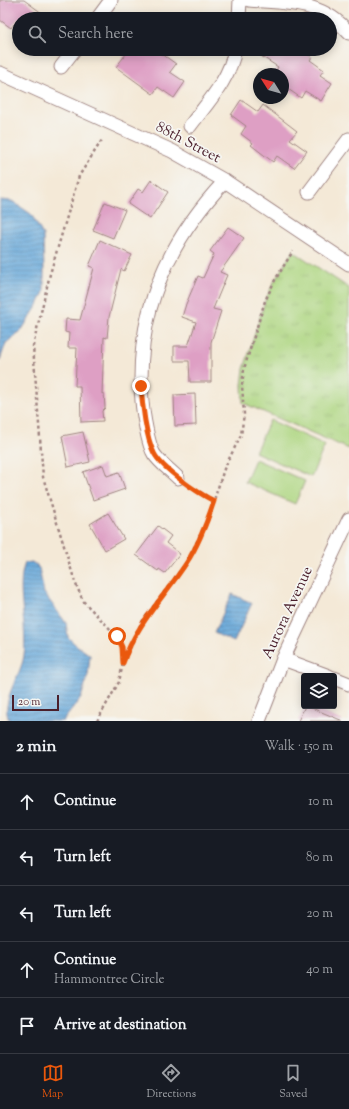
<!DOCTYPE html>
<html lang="en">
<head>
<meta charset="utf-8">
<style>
  :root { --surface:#171b24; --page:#242831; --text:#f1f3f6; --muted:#9ea1a6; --line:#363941; --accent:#ea580c }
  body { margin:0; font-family:"Sorts Mill Goudy",serif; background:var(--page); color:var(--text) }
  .controls { position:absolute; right:12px; bottom:12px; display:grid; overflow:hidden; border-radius:4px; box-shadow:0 2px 10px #0003 }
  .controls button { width:36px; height:36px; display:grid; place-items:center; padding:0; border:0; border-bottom:1px solid var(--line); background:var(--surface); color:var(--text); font:20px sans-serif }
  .compass { position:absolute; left:253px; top:68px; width:36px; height:36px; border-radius:50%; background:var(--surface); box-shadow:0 2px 10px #0003; rotate:307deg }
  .scale { position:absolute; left:12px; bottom:10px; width:47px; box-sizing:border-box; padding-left:4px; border:2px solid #4a1f2b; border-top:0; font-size:11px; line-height:14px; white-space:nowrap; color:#4a1f2b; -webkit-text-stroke:3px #f6f6f2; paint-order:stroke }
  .stop { position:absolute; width:12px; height:12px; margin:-9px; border:3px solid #ea580c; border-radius:50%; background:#fff }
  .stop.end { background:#ea580c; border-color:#fff; box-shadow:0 1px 4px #0008 }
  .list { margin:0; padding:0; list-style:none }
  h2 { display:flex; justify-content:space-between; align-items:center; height:52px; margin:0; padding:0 16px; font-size:17px }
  h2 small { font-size:13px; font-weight:400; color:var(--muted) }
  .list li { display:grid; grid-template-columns:26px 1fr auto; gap:12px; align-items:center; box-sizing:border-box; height:56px; padding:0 16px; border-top:1px solid var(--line) }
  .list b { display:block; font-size:15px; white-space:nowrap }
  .list p { margin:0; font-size:13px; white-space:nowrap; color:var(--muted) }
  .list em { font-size:13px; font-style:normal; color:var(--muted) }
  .icon { flex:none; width:22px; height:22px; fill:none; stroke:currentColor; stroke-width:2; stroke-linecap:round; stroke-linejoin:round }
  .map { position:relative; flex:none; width:349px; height:721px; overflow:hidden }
  .search { position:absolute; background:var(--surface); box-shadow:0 2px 10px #0003; left:12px; right:12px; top:12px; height:44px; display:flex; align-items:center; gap:10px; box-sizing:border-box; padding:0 14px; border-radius:22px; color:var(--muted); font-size:15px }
  .sheet { height:332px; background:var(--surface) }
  nav { display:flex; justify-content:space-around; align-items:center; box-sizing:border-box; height:56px; border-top:1px solid var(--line); background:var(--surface); font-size:11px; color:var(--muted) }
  nav a { display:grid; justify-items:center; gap:2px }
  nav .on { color:var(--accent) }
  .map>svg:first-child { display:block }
  .park { fill:url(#park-tufts); stroke:#7c7a56 }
  .pitch { fill:#aed681; stroke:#7c7a56 }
  .water { fill:url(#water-rules); stroke:#586382 }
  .building { fill:#de9fc4 }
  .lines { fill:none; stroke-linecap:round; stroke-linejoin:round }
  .street-casing { stroke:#9f8481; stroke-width:15 }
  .path { stroke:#9f8481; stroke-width:2.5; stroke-dasharray:3 3; stroke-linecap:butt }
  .street { stroke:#fff; stroke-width:13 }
  .route { stroke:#ea580c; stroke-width:5 }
  .labels { text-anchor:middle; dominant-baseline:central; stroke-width:3.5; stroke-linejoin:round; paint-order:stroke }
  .street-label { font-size:15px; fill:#4a1f2b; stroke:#f6f6f2 }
</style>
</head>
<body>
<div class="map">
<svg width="349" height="721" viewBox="0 0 349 721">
  <defs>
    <pattern id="park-tufts" width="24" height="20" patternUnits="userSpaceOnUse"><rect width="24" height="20" fill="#aed681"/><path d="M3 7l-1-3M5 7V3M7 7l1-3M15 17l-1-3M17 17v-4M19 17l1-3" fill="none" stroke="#97b770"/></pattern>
    <pattern id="water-rules" width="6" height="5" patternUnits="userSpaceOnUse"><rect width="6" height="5" fill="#66a7d9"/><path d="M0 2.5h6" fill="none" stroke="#5687b0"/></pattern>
  </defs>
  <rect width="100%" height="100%" fill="#f6f6f2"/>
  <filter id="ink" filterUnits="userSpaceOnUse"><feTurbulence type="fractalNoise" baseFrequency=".025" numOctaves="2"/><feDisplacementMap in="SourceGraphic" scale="8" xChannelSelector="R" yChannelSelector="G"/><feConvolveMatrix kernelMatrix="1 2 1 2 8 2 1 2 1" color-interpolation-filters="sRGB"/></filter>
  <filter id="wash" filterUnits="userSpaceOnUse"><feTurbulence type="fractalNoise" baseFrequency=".012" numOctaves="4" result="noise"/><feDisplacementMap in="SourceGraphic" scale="16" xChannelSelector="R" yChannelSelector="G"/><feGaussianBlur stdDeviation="0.9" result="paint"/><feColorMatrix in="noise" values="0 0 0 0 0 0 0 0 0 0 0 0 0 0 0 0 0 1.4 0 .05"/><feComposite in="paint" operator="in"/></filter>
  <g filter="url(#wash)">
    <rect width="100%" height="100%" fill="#f4e9d7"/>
    <polygon class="park" points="293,251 349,288 349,449 243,403 242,385 244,369 265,301 275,280"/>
    <g class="pitch">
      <polygon points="270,420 325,445 311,477 255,452"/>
      <polygon points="255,459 305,481 295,504 245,482"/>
    </g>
    <g class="water">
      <polygon points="0,200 12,201 31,214 43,235 44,271 44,292 38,305 21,331 6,343 0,360"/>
      <path d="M32,562L39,568L44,593L66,623L68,637L75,644L90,655L88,675L81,698L63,721H9C0,699 21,677 24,655C28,627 15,587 25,563Z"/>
      <polygon points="232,594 252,603 234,642 214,633"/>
    </g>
    <g id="blocks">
      <g class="building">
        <polygon points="0,0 24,0 50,19 18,19 11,28 0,20"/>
        <polygon points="130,49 155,49 176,64 170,72 185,82 174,98 158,87 153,94 116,67"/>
        <polygon points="250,49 300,49 312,57 310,60 324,70 320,75 332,83 321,101 305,91 301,98 285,87 288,83 283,80 283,74 274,74 278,67"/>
        <polygon points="241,100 258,112 263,105 297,131 290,139 307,151 294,168 277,156 273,162 251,145 253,143 241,134 246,126 231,115"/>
        <polygon points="151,180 168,192 150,219 128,204 138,189 143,192"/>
        <polygon points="105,202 125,210 113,238 93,230"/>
        <polygon points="228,227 244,238 220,272 227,275 213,309 221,311 211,342 211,382 190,382 189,361 174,361 174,346 188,346 196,322 182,317 186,304 198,276 203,278 214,254 210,251"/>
        <polygon points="100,240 132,255 124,271 121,269 109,317 107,338 104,337 102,394 104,393 105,408 102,411 103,421 81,422 80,386 75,386 77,348 68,348 69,333 65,332 66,319 80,320 94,268 89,266"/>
        <polygon points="195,394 196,425 175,426 174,395"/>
        <polygon points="83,432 90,462 68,467 62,436"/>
        <polygon points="103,465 107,476 119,472 125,489 93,500 83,472"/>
        <polygon points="108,513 124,539 105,550 90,524"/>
        <polygon points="158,526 171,536 166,543 180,554 165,573 159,569 158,571 136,555"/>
        <polygon points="305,706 307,706 343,721 298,721"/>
      </g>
    </g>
  </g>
  <g filter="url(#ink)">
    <use href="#blocks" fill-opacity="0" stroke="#9f8481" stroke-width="1"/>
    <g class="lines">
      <defs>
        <g id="street">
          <path d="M249,0C287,3 323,1 349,33"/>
          <polyline points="97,19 111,0"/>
          <polyline points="239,19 240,0"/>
          <polyline points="61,67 75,49"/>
          <polyline points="0,73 172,151 225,181 349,264"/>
          <path d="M190,126C208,102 230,79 235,49"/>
          <polyline points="309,192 349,139"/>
          <path d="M178,478C170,470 160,463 154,454C148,445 143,413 142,401C135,315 166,243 225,181"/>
          <polyline points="283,659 329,676"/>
          <polyline points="334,678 349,684"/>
          <polyline points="259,721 283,659 349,519"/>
        </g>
      </defs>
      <use href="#street" class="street-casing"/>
      <g class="path">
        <polyline points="189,486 214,501"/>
        <polyline points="124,660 142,622 188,561 208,519 224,469 241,435 244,414 242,385 244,369 265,301 275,280 293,251"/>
        <polyline points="97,721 119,682 123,663 122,647 117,636 83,601 75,582 43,477 33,346 50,274 79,176 102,140"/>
      </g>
      <use href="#street" class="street"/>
    </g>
  </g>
  <g class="lines" filter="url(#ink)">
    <path class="route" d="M117,636L122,647L123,663C136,624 165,596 187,562C199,544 207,522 214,501C198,493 162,469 154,453C146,438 142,403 141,386"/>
  </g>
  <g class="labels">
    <g class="street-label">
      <text transform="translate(188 143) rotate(28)">88th Street</text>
      <text transform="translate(288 613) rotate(-65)">Aurora Avenue</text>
    </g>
  </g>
</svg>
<div class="controls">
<button><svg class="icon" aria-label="layers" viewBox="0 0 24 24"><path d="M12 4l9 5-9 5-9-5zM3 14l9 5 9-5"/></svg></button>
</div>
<svg class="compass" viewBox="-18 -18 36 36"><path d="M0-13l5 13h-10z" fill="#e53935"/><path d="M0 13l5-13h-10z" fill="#9ea1a6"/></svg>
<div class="scale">20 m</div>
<div class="stop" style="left:117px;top:636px"></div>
<div class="stop end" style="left:141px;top:386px"></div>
<div class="search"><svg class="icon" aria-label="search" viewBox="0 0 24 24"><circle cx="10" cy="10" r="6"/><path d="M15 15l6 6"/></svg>Search here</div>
</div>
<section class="sheet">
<h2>2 min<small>Walk · 150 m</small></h2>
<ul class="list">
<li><svg class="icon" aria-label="ahead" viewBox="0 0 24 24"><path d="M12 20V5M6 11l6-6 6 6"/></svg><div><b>Continue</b></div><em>10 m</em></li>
<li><svg class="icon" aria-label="left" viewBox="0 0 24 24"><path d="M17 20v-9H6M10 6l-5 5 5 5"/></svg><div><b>Turn left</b></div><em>80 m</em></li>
<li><svg class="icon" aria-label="left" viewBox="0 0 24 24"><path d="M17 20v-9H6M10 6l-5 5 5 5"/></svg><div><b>Turn left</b></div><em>20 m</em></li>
<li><svg class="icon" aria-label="ahead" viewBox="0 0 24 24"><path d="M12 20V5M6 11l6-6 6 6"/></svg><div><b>Continue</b><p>Hammontree Circle</p></div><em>40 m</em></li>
<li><svg class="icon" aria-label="arrive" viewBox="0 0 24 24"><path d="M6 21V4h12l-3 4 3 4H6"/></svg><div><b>Arrive at destination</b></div></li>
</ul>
</section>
<nav>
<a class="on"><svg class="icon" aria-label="map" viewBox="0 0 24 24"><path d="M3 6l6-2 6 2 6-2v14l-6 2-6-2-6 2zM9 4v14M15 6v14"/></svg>Map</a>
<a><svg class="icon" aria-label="directions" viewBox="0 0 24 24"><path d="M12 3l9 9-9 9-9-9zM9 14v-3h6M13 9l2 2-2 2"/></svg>Directions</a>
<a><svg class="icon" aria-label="saved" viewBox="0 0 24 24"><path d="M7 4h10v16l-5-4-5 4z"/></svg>Saved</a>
</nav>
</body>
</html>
